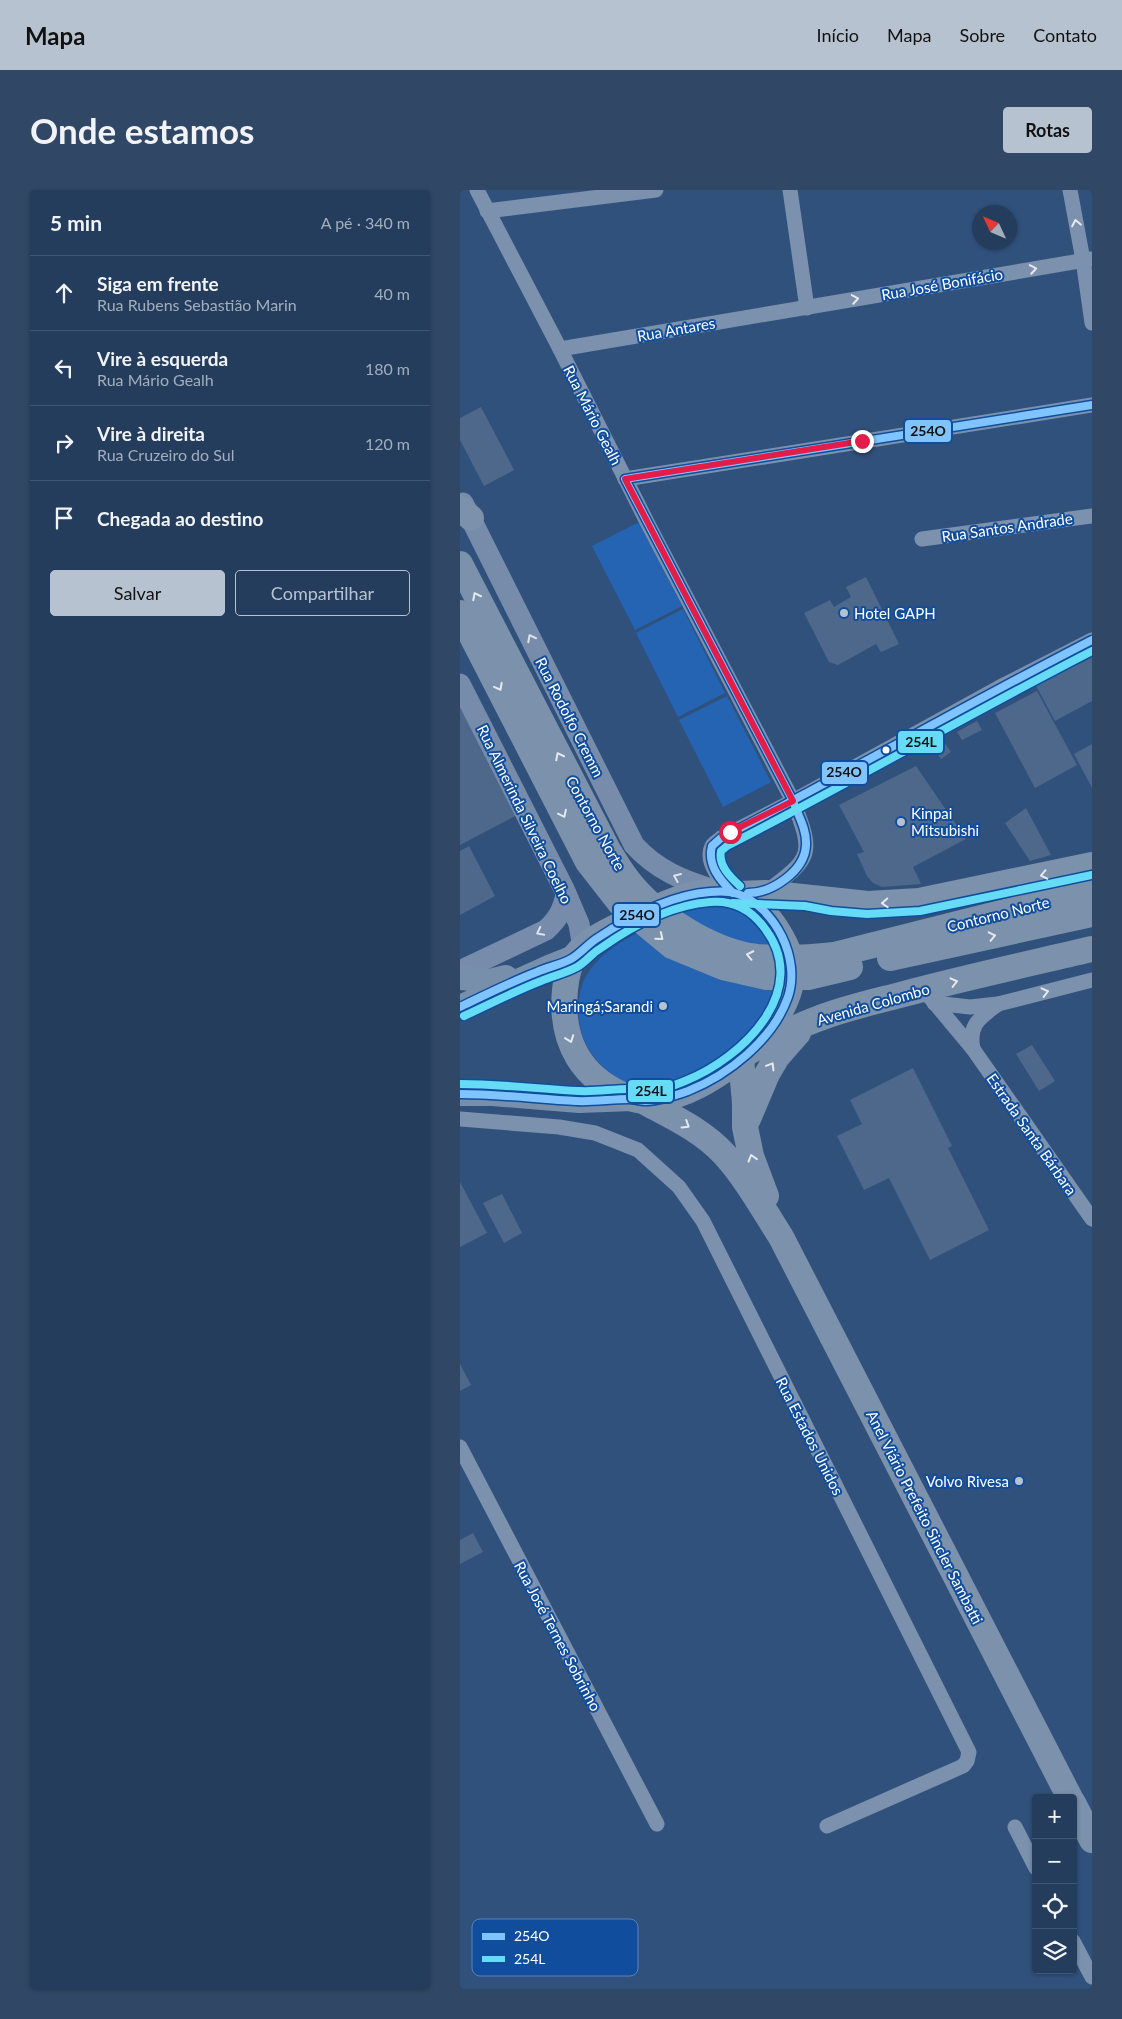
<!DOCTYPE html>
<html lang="pt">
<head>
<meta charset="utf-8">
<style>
  :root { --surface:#243d5d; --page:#304866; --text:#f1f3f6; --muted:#a3aebc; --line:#415672; --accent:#b7c2d1 }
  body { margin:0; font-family:Lato,sans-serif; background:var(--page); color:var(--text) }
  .controls { position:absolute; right:15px; bottom:15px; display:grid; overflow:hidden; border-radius:5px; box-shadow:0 1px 4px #0004 }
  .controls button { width:45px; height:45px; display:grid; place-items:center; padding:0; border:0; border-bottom:1px solid var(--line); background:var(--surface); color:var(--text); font:25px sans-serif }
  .compass { position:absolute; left:512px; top:15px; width:45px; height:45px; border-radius:50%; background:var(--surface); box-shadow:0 1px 4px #0004; rotate:314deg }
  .stop { position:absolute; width:15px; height:15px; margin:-11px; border:4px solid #e11d48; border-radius:50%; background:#fff }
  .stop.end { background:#e11d48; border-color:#fff; box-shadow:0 1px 5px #0008 }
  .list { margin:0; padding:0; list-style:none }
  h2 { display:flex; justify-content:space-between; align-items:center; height:65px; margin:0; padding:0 20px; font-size:21px }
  h2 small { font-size:16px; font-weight:400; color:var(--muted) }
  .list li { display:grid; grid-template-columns:32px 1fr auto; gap:15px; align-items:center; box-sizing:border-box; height:75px; padding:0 20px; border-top:1px solid var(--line) }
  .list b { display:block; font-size:19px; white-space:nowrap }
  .list p { margin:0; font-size:16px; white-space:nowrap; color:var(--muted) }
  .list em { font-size:16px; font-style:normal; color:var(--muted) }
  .actions { display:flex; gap:10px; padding:15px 20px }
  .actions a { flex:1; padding:11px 0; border:1px solid var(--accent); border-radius:5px; text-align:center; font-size:18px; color:var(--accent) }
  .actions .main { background:var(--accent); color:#111 }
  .icon { flex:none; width:28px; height:28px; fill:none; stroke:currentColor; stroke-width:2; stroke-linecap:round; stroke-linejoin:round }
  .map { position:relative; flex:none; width:632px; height:1799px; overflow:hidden; border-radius:5px }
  header { display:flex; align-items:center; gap:30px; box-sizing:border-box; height:70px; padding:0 25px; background:var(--accent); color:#111 }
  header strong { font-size:24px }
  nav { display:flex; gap:28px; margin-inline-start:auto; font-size:18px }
  .intro { display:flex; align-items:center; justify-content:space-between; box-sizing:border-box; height:120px; padding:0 30px }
  h1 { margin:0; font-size:35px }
  .button { padding:12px 22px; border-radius:5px; background:var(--accent); color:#111; font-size:18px; font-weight:700 }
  main { display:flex; gap:30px; padding:0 30px }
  aside { flex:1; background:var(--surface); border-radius:5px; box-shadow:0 1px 4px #0004 }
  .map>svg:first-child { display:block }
  .green { fill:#2464b2 }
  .building { fill:#4d688a }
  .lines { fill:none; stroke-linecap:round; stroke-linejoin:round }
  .street { stroke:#7b91ad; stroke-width:15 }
  .secondary { stroke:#768caa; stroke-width:21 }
  .primary { stroke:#788fab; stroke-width:24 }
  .highway { stroke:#7b91ac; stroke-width:26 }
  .bus-1-casing { stroke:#104d9c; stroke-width:11 }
  .bus-2-casing { stroke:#104d9c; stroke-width:11 }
  .bus-1 { stroke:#80c4ff; stroke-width:8 }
  .bus-2 { stroke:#66dbf5; stroke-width:8 }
  .oneway { stroke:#e5e9ef }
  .oneway2 { stroke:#e5e9ee }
  .oneway3 { stroke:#dde2ea }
  .route { stroke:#e11d48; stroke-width:6 }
  .poi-dot { fill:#b7c2d1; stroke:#104d9c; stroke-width:2 }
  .bus-dot { fill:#fff; stroke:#104d9c; stroke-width:2 }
  .labels { text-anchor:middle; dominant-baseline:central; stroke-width:4; stroke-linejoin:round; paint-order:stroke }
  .street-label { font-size:15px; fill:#fff; stroke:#104d9c }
  .poi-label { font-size:15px; fill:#fff; stroke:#104d9c; text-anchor:start }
  .key { fill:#104d9c; stroke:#5882ba; stroke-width:1 }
  .key-label { font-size:14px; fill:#fff }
  .line-badge { stroke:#104d9c; stroke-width:2 }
  .pale-badge-label { font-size:14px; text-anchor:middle; font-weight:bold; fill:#111 }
</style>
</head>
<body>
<header>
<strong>Mapa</strong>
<nav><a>Início</a><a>Mapa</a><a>Sobre</a><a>Contato</a></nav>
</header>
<div class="intro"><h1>Onde estamos</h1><a class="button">Rotas</a></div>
<main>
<aside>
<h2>5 min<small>A pé · 340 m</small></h2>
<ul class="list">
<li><svg class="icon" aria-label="ahead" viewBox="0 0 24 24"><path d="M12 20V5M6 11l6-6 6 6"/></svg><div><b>Siga em frente</b><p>Rua Rubens Sebastião Marin</p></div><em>40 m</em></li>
<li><svg class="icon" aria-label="left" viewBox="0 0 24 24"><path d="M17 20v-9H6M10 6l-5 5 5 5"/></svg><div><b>Vire à esquerda</b><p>Rua Mário Gealh</p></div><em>180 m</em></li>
<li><svg class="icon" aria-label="right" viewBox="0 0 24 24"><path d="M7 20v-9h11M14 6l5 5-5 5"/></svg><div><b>Vire à direita</b><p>Rua Cruzeiro do Sul</p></div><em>120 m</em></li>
<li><svg class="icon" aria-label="arrive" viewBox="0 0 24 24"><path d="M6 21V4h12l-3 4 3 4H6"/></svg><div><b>Chegada ao destino</b></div></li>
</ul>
<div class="actions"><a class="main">Salvar</a><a>Compartilhar</a></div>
</aside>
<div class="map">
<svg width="632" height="1799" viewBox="0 0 632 1799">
  <rect width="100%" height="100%" fill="#30517c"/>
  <g class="green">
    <polygon points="179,332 222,416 175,440 132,356"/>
    <polygon points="223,419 265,503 218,527 176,443"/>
    <polygon points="267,506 311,592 263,617 219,530"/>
    <path d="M256,715C277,719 294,727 307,745C311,751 312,763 314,770C316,776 321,786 319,792C314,813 296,841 279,855C270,863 258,869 248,876C241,881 233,888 226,891C211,896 196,898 181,896C161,894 143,880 132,864C125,854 120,842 119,829C113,781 147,758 185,739C209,727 229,719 256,715Z"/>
  </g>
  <g class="building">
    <polygon points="21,217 54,280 24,296 0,250 0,228"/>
    <polygon points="406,387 439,454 421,462 416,454 378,475 369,472 344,423 370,410 374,417 391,407 386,397"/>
    <polygon points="632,463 632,511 595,531 575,494"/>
    <polygon points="577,501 617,575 575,598 535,523"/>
    <polygon points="0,516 57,625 0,655"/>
    <polygon points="517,531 522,540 502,550 497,542"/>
    <polygon points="476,541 491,562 481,569 469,553 454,561 451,554"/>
    <polygon points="632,554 632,598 614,564"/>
    <polygon points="456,576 506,649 453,677 461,694 422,697 413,693 407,686 397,664 404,662 379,615"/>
    <polygon points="566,618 591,665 570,671 545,633"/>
    <polygon points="9,656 35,706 0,725 0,661"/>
    <polygon points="572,855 595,891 579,901 556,864"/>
    <polygon points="453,878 492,956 488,958 529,1040 470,1070 429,988 404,1000 377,946 402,934 390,910"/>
    <polygon points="0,992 27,1043 0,1057"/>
    <polygon points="42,1004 62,1043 44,1053 23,1013"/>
    <polygon points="0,1174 11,1195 0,1201"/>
    <polygon points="13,1343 23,1362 0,1374 0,1350"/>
  </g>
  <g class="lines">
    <g class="street">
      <path d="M17,0L100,159L188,334L333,611C355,666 351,668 305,703"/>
      <polyline points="330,0 347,118"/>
      <polyline points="610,0 623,70 632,133"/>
      <polyline points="27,21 196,0"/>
      <polyline points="100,159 632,69"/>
      <polyline points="165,289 632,215"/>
      <polyline points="462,349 632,326"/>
      <path d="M273,702C262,693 244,672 252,656C254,653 259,650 261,648L333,611L540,497L632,450"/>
      <polyline points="463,799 513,859 632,1029"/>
      <polyline points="474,813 510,817 538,814 632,790"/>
      <path d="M513,859C508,834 520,828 538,814"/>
      <polyline points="0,929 99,937 135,943 178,960 219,997 243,1031 509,1562 507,1571 503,1576 367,1636"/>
      <polyline points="0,1257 197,1634"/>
      <polyline points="555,1637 576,1678"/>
      <polyline points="613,1751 632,1787"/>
    </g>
    <g class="secondary">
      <path d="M3,313L174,655C197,680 223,691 255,700"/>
      <polyline points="0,494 104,699 119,734 123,758"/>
      <path d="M0,781L86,740C98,729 103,720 106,704"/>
    </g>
    <g class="primary">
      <polyline points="0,788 30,791 46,787"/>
      <polyline points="0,817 89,777 114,767"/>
      <polyline points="0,904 32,904 119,911 173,909"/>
    </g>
    <g class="highway">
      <polyline points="0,318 11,328"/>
      <path d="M0,374L148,660C154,670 160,680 167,689C194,725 252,762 297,767C323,769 348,768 374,765L632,700"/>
      <polyline points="0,423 128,672 160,713 212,756 263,777 307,787 348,787 390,777"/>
      <polyline points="278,704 305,703 408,714 459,711 632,675"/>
      <polyline points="430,768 632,724"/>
      <path d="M291,860C317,831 345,794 325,754C287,678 235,698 172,729C153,739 129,748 115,766C108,776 106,788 105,800C100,852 122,891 173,909C182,912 190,910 199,909C227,905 250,890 273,874C280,869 286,862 294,859C315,848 337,836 360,828C386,818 413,812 440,805C503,788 568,774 632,759"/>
      <polyline points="281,868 285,913 285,937 291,966 306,1006"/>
      <path d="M183,911C211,926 242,940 264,964C286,988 303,1019 321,1047L610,1608"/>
      <polyline points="288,929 307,884 317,867 338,843"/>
      <polyline points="613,1613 632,1650"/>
    </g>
    <defs>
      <g id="bus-1">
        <path d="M273,703C260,690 247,675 252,656L261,648C386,584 507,514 632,450"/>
        <path d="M288,703C312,703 345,681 346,655C347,640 338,625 333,611L165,289L632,215"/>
        <path d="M0,817C25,805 51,792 77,782C88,777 100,775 111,769C120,764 127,755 136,749C169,727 209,705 250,702C259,701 269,701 278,704C315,717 341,769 328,807C313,850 268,885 228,901C214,906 199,911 185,911C179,911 174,909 169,909C151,909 134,912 116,911C78,909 39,904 0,904"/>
      </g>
      <g id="bus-2">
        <path d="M280,696C270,687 258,675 261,661L267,656C390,593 509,524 632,461"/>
        <polyline points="273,713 345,716 371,721 407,724 460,721 632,685"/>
        <path d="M0,894C40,894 79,899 119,901C136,902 152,899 169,899C174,899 179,901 184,901C198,902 213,896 225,891C283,868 354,799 303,736C289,718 272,710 250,712C211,715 172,736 141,758C132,763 126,772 117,777C106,783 93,786 81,791C55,801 30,814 4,826"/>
      </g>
    </defs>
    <use href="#bus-1" class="bus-1-casing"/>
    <use href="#bus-2" class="bus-2-casing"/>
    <use href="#bus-1" class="bus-1"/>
    <use href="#bus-2" class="bus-2"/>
  </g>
  <defs><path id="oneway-chevron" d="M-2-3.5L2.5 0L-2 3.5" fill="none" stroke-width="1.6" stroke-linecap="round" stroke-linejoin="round" transform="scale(1.25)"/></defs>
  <g class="oneway">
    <use href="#oneway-chevron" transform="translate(616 33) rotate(-101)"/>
    <use href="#oneway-chevron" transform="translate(573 79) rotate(-10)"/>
    <use href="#oneway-chevron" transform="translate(395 109) rotate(-10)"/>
    <use href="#oneway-chevron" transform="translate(585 802) rotate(-14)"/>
  </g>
  <g class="oneway2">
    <use href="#oneway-chevron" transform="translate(16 406) rotate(-117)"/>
    <use href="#oneway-chevron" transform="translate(39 497) rotate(62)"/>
    <use href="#oneway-chevron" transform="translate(99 566) rotate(-117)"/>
    <use href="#oneway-chevron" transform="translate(103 624) rotate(64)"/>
    <use href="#oneway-chevron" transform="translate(584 685) rotate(168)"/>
    <use href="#oneway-chevron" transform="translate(425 713) rotate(177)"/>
    <use href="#oneway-chevron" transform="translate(532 746) rotate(-13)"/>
    <use href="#oneway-chevron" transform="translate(200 747) rotate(39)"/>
    <use href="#oneway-chevron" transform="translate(290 765) rotate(-168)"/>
    <use href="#oneway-chevron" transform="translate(494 792) rotate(-14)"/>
    <use href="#oneway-chevron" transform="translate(110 849) rotate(70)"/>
    <use href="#oneway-chevron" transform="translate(311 876) rotate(-59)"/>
    <use href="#oneway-chevron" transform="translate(226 935) rotate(32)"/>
    <use href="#oneway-chevron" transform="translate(292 968) rotate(-107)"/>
  </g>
  <g class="oneway3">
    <use href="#oneway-chevron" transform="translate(71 448) rotate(-117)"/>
    <use href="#oneway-chevron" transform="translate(217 687) rotate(-157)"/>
    <use href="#oneway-chevron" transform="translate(80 742) rotate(153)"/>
  </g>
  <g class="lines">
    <polyline class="route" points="270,642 333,611 165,289 402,251"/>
  </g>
  <g class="poi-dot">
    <circle cx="384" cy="423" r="5"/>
    <circle cx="441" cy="632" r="5"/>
    <circle cx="203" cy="816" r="5"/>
    <circle cx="559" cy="1291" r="5"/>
  </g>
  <circle class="bus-dot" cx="426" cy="560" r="4.5"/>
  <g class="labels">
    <g class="street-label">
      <text transform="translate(482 94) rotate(-10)">Rua José Bonifácio</text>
      <text transform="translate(216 139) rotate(-10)">Rua Antares</text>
      <text transform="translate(133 225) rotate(63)">Rua Mário Gealh</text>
      <text transform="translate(547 337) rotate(-8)">Rua Santos Andrade</text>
      <text transform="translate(110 527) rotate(63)">Rua Rodolfo Cremm</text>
      <text transform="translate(65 624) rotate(64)">Rua Almerinda Silveira Coelho</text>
      <text transform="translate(136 633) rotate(61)">Contorno Norte</text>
      <text transform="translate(538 724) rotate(-14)">Contorno Norte</text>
      <text transform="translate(413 814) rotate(-16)">Avenida Colombo</text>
      <text transform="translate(572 944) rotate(55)">Estrada Santa Bárbara</text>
      <text transform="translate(350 1246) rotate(63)">Rua Estados Unidos</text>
      <text transform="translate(465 1327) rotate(63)">Anel Viário Prefeito Sincler Sambatti</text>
      <text transform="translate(98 1446) rotate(62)">Rua José Ternes Sobrinho</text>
    </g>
    <g class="poi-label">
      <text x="394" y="423">Hotel GAPH</text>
      <text x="451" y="623">Kinpai<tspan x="451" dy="17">Mitsubishi</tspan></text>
      <text x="193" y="816" text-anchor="end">Maringá;Sarandi</text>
      <text x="549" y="1291" text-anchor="end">Volvo Rivesa</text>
    </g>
  </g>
  <rect x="12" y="1729" width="166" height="57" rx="8" class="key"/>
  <rect x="22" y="1743" width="23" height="7" fill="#80c4ff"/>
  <rect x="22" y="1766" width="23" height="6" fill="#66dbf5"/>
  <g class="key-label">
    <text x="54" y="1751">254O</text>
    <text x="54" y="1774">254L</text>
  </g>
  <g class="line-badge">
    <rect x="444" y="229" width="48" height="24" rx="5" fill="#80c4ff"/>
    <rect x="437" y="540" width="47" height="24" rx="5" fill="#66dbf5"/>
    <rect x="361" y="571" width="47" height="24" rx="5" fill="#80c4ff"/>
    <rect x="153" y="713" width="47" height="24" rx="5" fill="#80c4ff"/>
    <rect x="167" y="889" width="47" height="24" rx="5" fill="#66dbf5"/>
  </g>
  <g class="pale-badge-label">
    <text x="468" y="246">254O</text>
    <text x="461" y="557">254L</text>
    <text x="384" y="587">254O</text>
    <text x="177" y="730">254O</text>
    <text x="191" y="906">254L</text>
  </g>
</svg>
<div class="controls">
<button>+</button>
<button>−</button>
<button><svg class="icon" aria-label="locate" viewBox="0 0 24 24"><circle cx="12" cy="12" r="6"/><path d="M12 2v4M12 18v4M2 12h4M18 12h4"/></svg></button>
<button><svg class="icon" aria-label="layers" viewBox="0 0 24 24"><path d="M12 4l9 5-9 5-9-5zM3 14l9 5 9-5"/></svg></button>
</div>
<svg class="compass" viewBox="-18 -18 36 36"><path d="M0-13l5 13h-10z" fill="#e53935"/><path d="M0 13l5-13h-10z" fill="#a3aebc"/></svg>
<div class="stop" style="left:270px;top:642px"></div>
<div class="stop end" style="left:402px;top:251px"></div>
</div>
</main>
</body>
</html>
